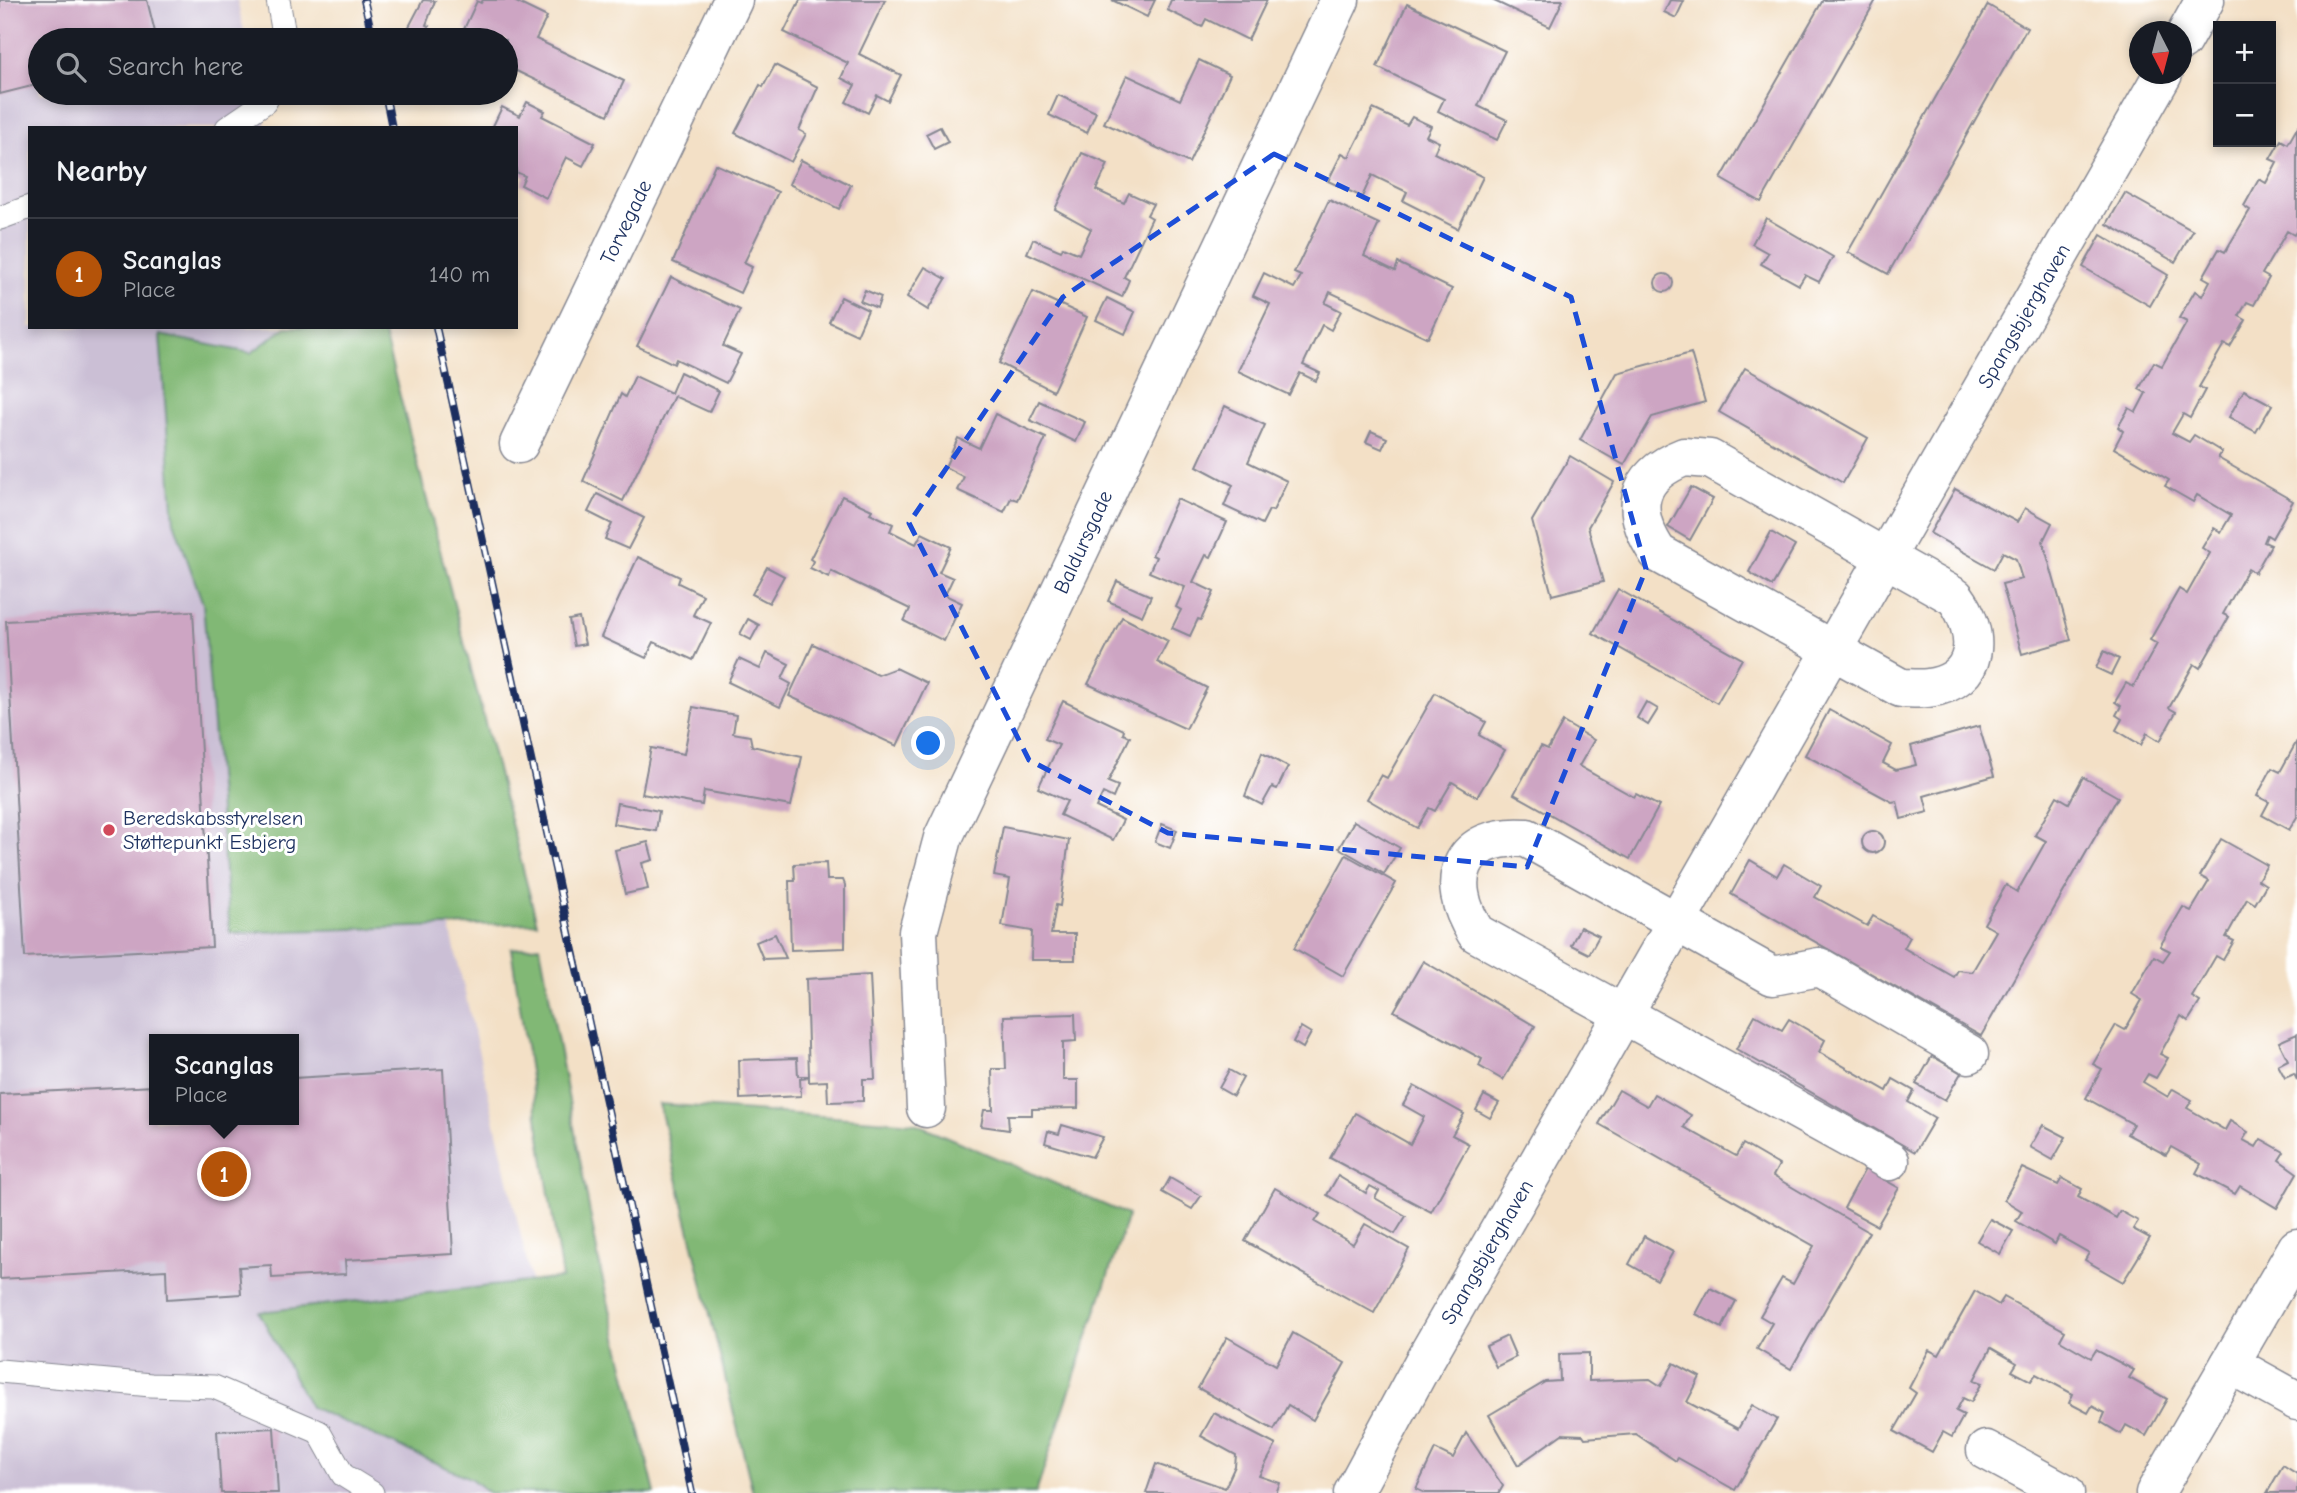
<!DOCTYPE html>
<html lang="en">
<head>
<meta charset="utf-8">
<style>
  :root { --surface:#171b24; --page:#20242c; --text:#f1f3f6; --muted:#9ea1a6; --line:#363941; --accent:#b45309 }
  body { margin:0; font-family:"Comic Neue",sans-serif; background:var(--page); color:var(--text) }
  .controls { position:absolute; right:21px; top:21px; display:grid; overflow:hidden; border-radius:0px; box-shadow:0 4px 10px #0003 }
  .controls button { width:63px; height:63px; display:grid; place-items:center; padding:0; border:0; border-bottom:2px solid var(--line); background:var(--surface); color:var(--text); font:35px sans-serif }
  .compass { position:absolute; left:2129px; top:21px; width:63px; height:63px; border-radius:50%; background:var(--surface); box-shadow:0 4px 10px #0003; rotate:174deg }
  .you { position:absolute; left:929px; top:744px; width:24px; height:24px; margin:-18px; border:5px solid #fff; border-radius:50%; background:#1a73e8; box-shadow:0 0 0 10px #1a73e833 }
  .badge { display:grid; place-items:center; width:46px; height:46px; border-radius:50%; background:var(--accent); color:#fff; font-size:23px; font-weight:700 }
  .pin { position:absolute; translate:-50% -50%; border:4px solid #fff; box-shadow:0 2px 7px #0006 }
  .popup { position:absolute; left:149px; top:1034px; width:150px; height:91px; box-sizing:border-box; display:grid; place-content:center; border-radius:0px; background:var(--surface); filter:drop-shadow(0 2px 5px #0005); font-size:23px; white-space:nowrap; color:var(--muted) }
  .popup b { font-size:26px; color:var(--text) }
  .popup::after { content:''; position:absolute; left:50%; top:100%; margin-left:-14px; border:14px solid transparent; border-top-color:var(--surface) }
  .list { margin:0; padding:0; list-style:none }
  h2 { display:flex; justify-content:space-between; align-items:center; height:91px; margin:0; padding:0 28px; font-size:30px }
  h2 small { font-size:23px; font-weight:400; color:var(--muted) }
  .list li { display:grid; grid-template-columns:46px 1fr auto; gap:21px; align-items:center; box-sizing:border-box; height:112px; padding:0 28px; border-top:2px solid var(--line) }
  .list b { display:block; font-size:26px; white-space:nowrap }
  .list p { margin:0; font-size:23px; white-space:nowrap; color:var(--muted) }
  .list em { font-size:23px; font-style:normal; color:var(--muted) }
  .icon { flex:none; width:38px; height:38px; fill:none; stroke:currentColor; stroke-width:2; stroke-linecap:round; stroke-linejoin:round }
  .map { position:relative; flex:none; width:2297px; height:1493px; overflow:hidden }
  .search { position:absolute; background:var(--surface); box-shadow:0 4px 10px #0003; left:28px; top:28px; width:490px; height:77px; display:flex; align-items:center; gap:18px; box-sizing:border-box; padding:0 24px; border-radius:38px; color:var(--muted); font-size:26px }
  .panel { position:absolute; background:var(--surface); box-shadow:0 4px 10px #0003; left:28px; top:126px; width:490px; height:203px; border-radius:0px }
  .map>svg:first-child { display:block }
  .industrial { fill:#cbbfd5; fill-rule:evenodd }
  .forest { fill:#81b875; stroke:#4e746a; stroke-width:2 }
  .building { fill:#cda5c3 }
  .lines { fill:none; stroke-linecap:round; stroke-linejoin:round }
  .service-casing { stroke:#878892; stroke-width:25 }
  .minor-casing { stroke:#878892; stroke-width:41 }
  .service { stroke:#fff; stroke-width:23 }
  .minor { stroke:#fff; stroke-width:38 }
  .rail-casing { stroke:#1b2f5e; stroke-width:8 }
  .rail { stroke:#fff; stroke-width:5; stroke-dasharray:16; stroke-linecap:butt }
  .marked { fill:none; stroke:#1d4ed8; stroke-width:5; stroke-dasharray:14 9; stroke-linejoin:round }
  .poi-dot { fill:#d1495b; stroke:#fff; stroke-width:2.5 }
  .labels { text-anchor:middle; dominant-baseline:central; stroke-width:6; stroke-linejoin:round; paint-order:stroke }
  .street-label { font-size:21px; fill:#1b2f5e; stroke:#fff }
  .poi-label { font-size:21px; fill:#1b2f5e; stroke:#fff; text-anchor:start }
</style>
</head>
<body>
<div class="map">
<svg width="2297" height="1493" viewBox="0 0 2297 1493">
  <rect width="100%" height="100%" fill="#fff"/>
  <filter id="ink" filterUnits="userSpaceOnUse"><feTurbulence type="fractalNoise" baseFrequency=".0143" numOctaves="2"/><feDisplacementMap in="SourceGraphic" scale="14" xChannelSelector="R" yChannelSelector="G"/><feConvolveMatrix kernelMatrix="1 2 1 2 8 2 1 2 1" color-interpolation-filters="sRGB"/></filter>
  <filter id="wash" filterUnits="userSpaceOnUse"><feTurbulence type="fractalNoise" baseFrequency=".00686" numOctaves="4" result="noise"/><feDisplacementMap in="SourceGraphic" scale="28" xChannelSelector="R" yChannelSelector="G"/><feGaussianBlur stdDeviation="1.57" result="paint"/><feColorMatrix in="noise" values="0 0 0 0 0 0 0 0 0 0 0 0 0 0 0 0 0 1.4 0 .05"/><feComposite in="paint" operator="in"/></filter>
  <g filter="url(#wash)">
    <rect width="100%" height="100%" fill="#f3e0c6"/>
    <path class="industrial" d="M0,0H237L246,40H40V93H258L266,128H30V327H312L580,1493H0ZM154,1039H294V1120H154Z"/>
    <g class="forest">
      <polygon points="286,327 382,327 537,923 230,933 203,604 174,522 160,335 251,353"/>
      <polygon points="540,946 601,1272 655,1493 489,1493 470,1478 310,1407 259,1312 562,1278 511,949"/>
      <polygon points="659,1104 915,1123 1128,1215 1036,1493 753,1493"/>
    </g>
    <g id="blocks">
      <g class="building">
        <polygon points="0,0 147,0 157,40 40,40 40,84 0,94"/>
        <polygon points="423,0 435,1 426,25 429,26 422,40 407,40 403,38"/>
        <polygon points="483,0 512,0 547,17 536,39 624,81 608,115 506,66 506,40 463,40 468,30 464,29 477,1 481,3"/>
        <polygon points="800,0 885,0 859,54 901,75 888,101 877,95 868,113 846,102 855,85 841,78 848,63 784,32"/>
        <polygon points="1112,0 1155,0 1147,17"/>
        <polygon points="1171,0 1267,0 1248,40 1206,19 1202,27 1167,10"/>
        <polygon points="1492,0 1563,0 1550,27"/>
        <polygon points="1670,0 1684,1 1676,18 1664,12"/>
        <polygon points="1823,0 1876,0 1761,202 1721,179"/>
        <polygon points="1407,4 1505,51 1478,106 1507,120 1497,140 1438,111 1444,99 1377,67"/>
        <polygon points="1988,5 2027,28 1888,274 1848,252"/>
        <polygon points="1199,60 1230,75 1189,163 1104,123 1127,75 1180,100"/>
        <polygon points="775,65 818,87 799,130 806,134 791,162 735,133 760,85 763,87"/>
        <polygon points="1058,95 1096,112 1087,133 1049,115"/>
        <polygon points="527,102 545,111 542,116 595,143 583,166 566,157 546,198 521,185 525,176 516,172 516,128 492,128 502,107 520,116"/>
        <polygon points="1373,109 1407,125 1412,117 1431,126 1426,136 1439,142 1434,153 1483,177 1458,229 1403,201 1407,192 1372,175 1362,197 1328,181 1342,153 1349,157"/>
        <polygon points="940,127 948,142 934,149 926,134"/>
        <polygon points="2297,128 2297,230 2294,235 2287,231 2262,274 2269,278 2254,305 2247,302 2239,316 2246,320 2230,347 2224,344 2199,387 2205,390 2190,418 2183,414 2172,433 2189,442 2194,435 2222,452 2218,458 2293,501 2272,538 2267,535 2264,542 2271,545 2255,573 2248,569 2223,614 2229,617 2200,668 2194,664 2169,708 2176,712 2160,741 2147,733 2141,745 2116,730 2122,719 2116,715 2121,706 2115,702 2126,683 2133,687 2157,644 2150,640 2179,589 2187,594 2210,553 2202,548 2214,528 2221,532 2231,515 2197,495 2193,502 2165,486 2169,480 2114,448 2123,431 2118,427 2129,408 2136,412 2146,393 2139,389 2154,362 2162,366 2187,322 2179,318 2195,291 2202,296 2210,281 2203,277 2219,249 2225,252 2250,210 2244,206 2259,179 2266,183 2277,162 2270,159 2281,140 2288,144"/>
        <polygon points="1082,153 1108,164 1096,190 1124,203 1129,193 1153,204 1147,215 1152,218 1124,277 1129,280 1122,297 1027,253 1033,239 1061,251 1063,247 1079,254 1091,229 1055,209"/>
        <polygon points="801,160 851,185 839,209 789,184"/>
        <polygon points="715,164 778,192 744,263 752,267 740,293 673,262"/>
        <polygon points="2125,193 2193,231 2175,262 2107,224"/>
        <polygon points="1329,200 1379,224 1364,256 1395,271 1398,263 1452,289 1428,338 1330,292 1325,303 1341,311 1331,330 1322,325 1303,365 1320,373 1316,381 1300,373 1289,395 1238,371 1270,304 1253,296 1264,273 1294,288 1301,276 1294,273"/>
        <polygon points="1766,218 1833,257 1819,282 1805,275 1799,285 1761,264 1768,253 1752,244"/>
        <polygon points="2101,235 2168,275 2150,306 2083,267"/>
        <polygon points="925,267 946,279 928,310 907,297"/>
        <circle cx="1664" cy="283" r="9"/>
        <polygon points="671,277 740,310 723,346 741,354 726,383 676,359 674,364 637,346"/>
        <polygon points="865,290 881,297 877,308 860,301"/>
        <polygon points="1033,292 1087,317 1053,391 999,363"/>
        <polygon points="841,297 868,310 857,335 829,322"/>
        <polygon points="1107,298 1135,312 1125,334 1096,320"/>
        <polygon points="1691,353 1705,402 1652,417 1624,465 1580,440 1617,373"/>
        <polygon points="1745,368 1868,438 1843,483 1719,412"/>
        <polygon points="680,372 719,391 709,412 674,396 623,501 583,481 621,394 625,397 635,376 671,393"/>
        <polygon points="2244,390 2272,405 2256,432 2229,417"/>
        <polygon points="1039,401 1085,422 1076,442 1030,420"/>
        <polygon points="1225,406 1265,425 1248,462 1287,481 1273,511 1269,510 1262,524 1224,506 1233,485 1197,466"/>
        <polygon points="995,414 1046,438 1017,500 1011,498 1004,512 957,490 964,477 945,467 958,438 979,448"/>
        <polygon points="1371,431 1387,438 1382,449 1366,442"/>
        <polygon points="1570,456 1614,482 1588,527 1603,582 1552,595 1532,521"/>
        <polygon points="1691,487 1713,499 1690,540 1668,527"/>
        <polygon points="1955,489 2017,522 2025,508 2052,523 2043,541 2071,640 2022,654 2002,584 2022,579 2016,559 2003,552 1994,569 1930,533"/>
        <polygon points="597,494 644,518 628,549 605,539 612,524 588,512"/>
        <polygon points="842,496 872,510 870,513 893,524 890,531 916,544 922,533 951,547 939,572 953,578 945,595 962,603 944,641 904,621 910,609 831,571 829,577 810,568 813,561 810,559"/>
        <polygon points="1177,499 1227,522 1211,557 1206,555 1193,582 1214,592 1201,620 1198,619 1190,636 1172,628 1181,610 1176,607 1185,587 1149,572 1156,557 1152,555"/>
        <polygon points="1771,532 1795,546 1772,586 1749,572"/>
        <polygon points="638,557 680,577 678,583 703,595 693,615 711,623 693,660 654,642 646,658 601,637"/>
        <polygon points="767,567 784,576 769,603 752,594"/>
        <polygon points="1117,581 1151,596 1142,616 1108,601"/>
        <polygon points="1618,589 1742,659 1717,703 1593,633"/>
        <polygon points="193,611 212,947 25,957 6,621"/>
        <polygon points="1122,617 1168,641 1157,662 1207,688 1186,729 1088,684"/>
        <polygon points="579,618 585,644 574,646 569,620"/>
        <polygon points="748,619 759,625 751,640 740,634"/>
        <polygon points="813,644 878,675 896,668 927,683 897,746 789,696"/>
        <polygon points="2104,651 2119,659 2111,675 2096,668"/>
        <polygon points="767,653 789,664 782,679 791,684 780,707 728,682 739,659 760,669"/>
        <polygon points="1435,693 1486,722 1479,735 1505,750 1477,797 1452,782 1435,811 1429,808 1417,828 1367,799 1381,775 1387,778"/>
        <polygon points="1063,701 1124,730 1123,734 1130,737 1108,782 1118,786 1113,798 1103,793 1096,807 1123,820 1113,840 1060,815 1067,801 1038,788 1059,745 1045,739"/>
        <polygon points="1646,702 1658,709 1648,725 1637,718"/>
        <polygon points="693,707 736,715 733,733 750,736 752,746 802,757 791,806 704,791 702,805 642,794 651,748 684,754"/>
        <polygon points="1829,710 1892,745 1883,763 1896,770 1916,765 1911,746 1979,726 1994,776 1924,796 1928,812 1901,819 1897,801 1892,802 1805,755"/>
        <polygon points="1563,722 1594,740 1579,766 1634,797 1636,794 1659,806 1630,859 1514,794 1541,746 1548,749"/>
        <polygon points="2297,741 2297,817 2289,830 2262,815 2269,802 2257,796 2272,768 2280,772"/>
        <polygon points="1262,753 1288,767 1277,789 1272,787 1262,805 1245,796"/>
        <polygon points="2083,777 2118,797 1981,1036 1731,894 1750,860 1777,876 1784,864 1821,886 1815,897 1867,926 1873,916 1910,937 1904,948 1954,977 1958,970 1972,972 1996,931 1984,924 2006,885 2017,892 2046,841 2035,835 2057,796 2069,803"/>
        <polygon points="617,803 659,811 656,831 613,824"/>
        <polygon points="1354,821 1400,848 1384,874 1339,848"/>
        <polygon points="1162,824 1177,830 1170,848 1155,842"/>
        <polygon points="1003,827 1069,840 1060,906 1056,905 1051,934 1075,934 1075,960 1031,960 1032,931 1002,926 1010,879 994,876"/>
        <circle cx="1873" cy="842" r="11"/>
        <polygon points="2221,839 2267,865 2258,880 2266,885 2255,904 2247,899 2226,937 2234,941 2223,960 2216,956 2192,997 2200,1002 2188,1021 2181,1016 2160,1054 2168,1058 2156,1078 2148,1074 2143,1082 2168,1097 2173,1089 2192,1100 2187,1108 2225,1130 2230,1121 2248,1132 2243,1140 2256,1147 2261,1139 2284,1152 2279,1160 2297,1173 2277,1208 2240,1186 2235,1194 2196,1173 2201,1164 2171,1147 2166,1155 2127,1134 2133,1124 2086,1098 2102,1069 2093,1064 2116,1025 2125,1030 2142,1000 2132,994 2154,956 2163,961 2170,951 2160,946 2183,907 2191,911 2209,881 2200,876"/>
        <polygon points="648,842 653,860 642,863 648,889 625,894 615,850"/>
        <polygon points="1346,855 1396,883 1343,976 1294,948"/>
        <polygon points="826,863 827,880 843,880 845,885 845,948 791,950 789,881 795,881 794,864"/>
        <polygon points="1580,927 1599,936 1589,954 1571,945"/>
        <polygon points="775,934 786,958 763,959 756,942"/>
        <polygon points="1423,961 1535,1026 1503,1080 1479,1066 1482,1059 1394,1011"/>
        <polygon points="870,975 875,1079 863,1079 863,1101 828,1102 827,1081 809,1082 809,1078 800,1079 801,1096 740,1099 739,1060 797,1058 798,1076 809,1076 806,979"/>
        <polygon points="1075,1014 1076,1041 1063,1042 1063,1080 1078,1080 1078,1108 1032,1109 1032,1115 1008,1115 1009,1130 981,1126 984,1110 993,1110 992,1069 1006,1069 1004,1016"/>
        <polygon points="1755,1015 1782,1030 1789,1019 1825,1040 1819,1052 1887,1091 1893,1079 1914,1091 1908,1102 1935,1118 1915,1152 1736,1049"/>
        <polygon points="1301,1027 1311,1033 1303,1048 1293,1042"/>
        <polygon points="2297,1034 2297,1080 2294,1074 2285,1078 2278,1065 2288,1060 2279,1042"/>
        <polygon points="1932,1056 1961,1073 1945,1100 1916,1084"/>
        <polygon points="443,1069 453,1254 345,1260 346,1274 272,1278 271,1265 239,1267 241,1294 167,1299 166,1270 0,1279 0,1094 154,1086 154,1120 294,1120 294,1078"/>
        <polygon points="1229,1070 1243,1078 1233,1096 1219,1088"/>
        <polygon points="1414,1086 1464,1114 1452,1135 1469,1144 1431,1212 1330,1158 1355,1113 1410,1144 1424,1117 1403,1105"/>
        <polygon points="1619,1090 1647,1106 1654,1094 1691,1115 1684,1127 1736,1156 1743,1144 1779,1165 1773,1176 1869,1232 1791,1369 1757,1349 1772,1323 1760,1316 1782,1278 1793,1284 1814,1246 1599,1124"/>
        <polygon points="1484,1095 1499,1103 1490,1118 1476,1110"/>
        <polygon points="1062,1125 1103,1137 1092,1157 1045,1143 1048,1131 1059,1134"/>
        <polygon points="2043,1125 2066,1137 2053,1160 2030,1147"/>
        <polygon points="2022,1168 2058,1185 2062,1178 2082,1189 2078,1197 2116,1218 2120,1211 2138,1221 2133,1229 2150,1238 2123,1282 2085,1260 2089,1253 2059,1236 2055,1244 2016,1221 2022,1211 2004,1200"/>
        <polygon points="1865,1169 1899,1188 1877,1226 1844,1208"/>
        <polygon points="1338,1176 1366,1193 1370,1186 1379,1191 1375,1198 1406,1216 1395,1234 1327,1195"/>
        <polygon points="1170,1178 1201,1196 1192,1209 1162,1192"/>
        <polygon points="1275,1188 1320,1214 1315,1222 1353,1244 1365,1224 1409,1249 1374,1313 1245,1241"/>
        <polygon points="1990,1219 2013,1231 2000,1254 1977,1241"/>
        <polygon points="1644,1236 1673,1252 1657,1280 1629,1264"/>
        <polygon points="1710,1288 1736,1301 1722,1328 1696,1314"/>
        <polygon points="1975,1291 1999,1305 2004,1297 2065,1331 2060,1340 2091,1358 2096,1350 2134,1370 2129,1378 2167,1399 2146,1436 2126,1425 2121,1434 2101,1422 2105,1413 2092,1406 2088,1413 2069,1403 2073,1394 2036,1374 2031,1381 2012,1371 2017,1363 1991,1348 1974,1380 1982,1383 1971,1402 1963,1398 1956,1411 1964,1415 1952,1437 1943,1432 1932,1452 1894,1431 1916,1393 1909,1388 1929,1350 1939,1355"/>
        <polygon points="1293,1333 1345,1363 1313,1420 1288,1405 1274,1430 1198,1388 1227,1337 1276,1365"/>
        <polygon points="1507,1336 1516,1357 1496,1367 1486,1346"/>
        <polygon points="1589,1353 1589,1381 1650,1379 1661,1386 1674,1363 1700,1377 1687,1402 1738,1429 1752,1405 1777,1419 1735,1490 1678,1458 1676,1461 1636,1434 1585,1438 1583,1435 1562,1434 1518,1465 1489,1415 1545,1382 1560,1381 1559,1354"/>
        <polygon points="1214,1413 1276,1445 1259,1476 1280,1483 1276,1493 1146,1493 1156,1464 1225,1488 1235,1466 1236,1455 1201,1436"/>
        <polygon points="274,1428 278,1493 221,1493 217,1431"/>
        <polygon points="1466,1433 1503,1486 1499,1493 1425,1493 1416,1489 1435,1449 1453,1458"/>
        <polygon points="2283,1465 2297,1474 2297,1493 2267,1493"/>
      </g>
    </g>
  </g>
  <g filter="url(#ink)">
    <use href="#blocks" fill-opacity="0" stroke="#878892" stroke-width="2"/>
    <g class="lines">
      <defs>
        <g id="service">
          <polyline points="278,0 285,40"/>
          <polyline points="227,128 265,102 270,93"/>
          <polyline points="0,218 30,207"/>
          <polyline points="0,1371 151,1385 214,1387 319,1432 343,1475 372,1493"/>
        </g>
        <g id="minor">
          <polyline points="2182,41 2205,0"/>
          <polyline points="519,444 733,0"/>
          <path d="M1684,457L1710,459L1955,597C1981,632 1982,681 1928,688C1919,689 1909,688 1901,688L1658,553C1629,510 1635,476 1684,457Z"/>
          <polyline points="926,1108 918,932 943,838 1340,0"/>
          <path d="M1890,1161L1476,933C1442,880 1460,833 1527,838L1773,976L1819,967L1969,1054"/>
          <polyline points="2230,1364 2297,1401"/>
          <polyline points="1986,1450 2065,1493"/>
          <polyline points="1353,1493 1422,1365 2163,74"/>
          <polyline points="2155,1493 2297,1248"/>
        </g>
      </defs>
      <use href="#service" class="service-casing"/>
      <use href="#minor" class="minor-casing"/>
      <use href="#service" class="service"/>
      <use href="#minor" class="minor"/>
      <defs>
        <g id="rail">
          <polyline points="364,0 373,40"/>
          <polyline points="385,93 392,128"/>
          <polyline points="436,327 692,1493"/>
        </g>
      </defs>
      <use href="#rail" class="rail-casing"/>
      <use href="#rail" class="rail"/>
    </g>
  </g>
  <path class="marked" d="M1274,154L1571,297L1646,569L1527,867L1168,833L1029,760L909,523L1063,297Z"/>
  <circle class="poi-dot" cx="109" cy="830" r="7"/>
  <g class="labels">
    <g class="street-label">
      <text transform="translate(626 222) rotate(-64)">Torvegade</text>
      <text transform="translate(2024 316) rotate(-60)">Spangsbjerghaven</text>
      <text transform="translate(1083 542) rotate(-65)">Baldursgade</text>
      <text transform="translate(1487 1252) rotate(-60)">Spangsbjerghaven</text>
    </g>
    <g class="poi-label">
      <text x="123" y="818">Beredskabsstyrelsen<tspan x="123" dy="24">Støttepunkt Esbjerg</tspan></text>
    </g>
  </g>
</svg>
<div class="controls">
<button>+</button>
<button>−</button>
</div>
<svg class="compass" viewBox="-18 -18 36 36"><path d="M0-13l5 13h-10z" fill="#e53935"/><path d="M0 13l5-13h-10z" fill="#9ea1a6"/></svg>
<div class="you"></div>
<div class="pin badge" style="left:224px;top:1174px">1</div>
<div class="popup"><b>Scanglas</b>Place</div>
<div class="search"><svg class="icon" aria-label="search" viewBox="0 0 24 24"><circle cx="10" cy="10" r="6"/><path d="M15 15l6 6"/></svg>Search here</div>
<section class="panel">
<h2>Nearby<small></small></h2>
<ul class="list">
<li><span class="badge">1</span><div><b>Scanglas</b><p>Place</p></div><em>140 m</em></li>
</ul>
</section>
</div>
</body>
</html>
